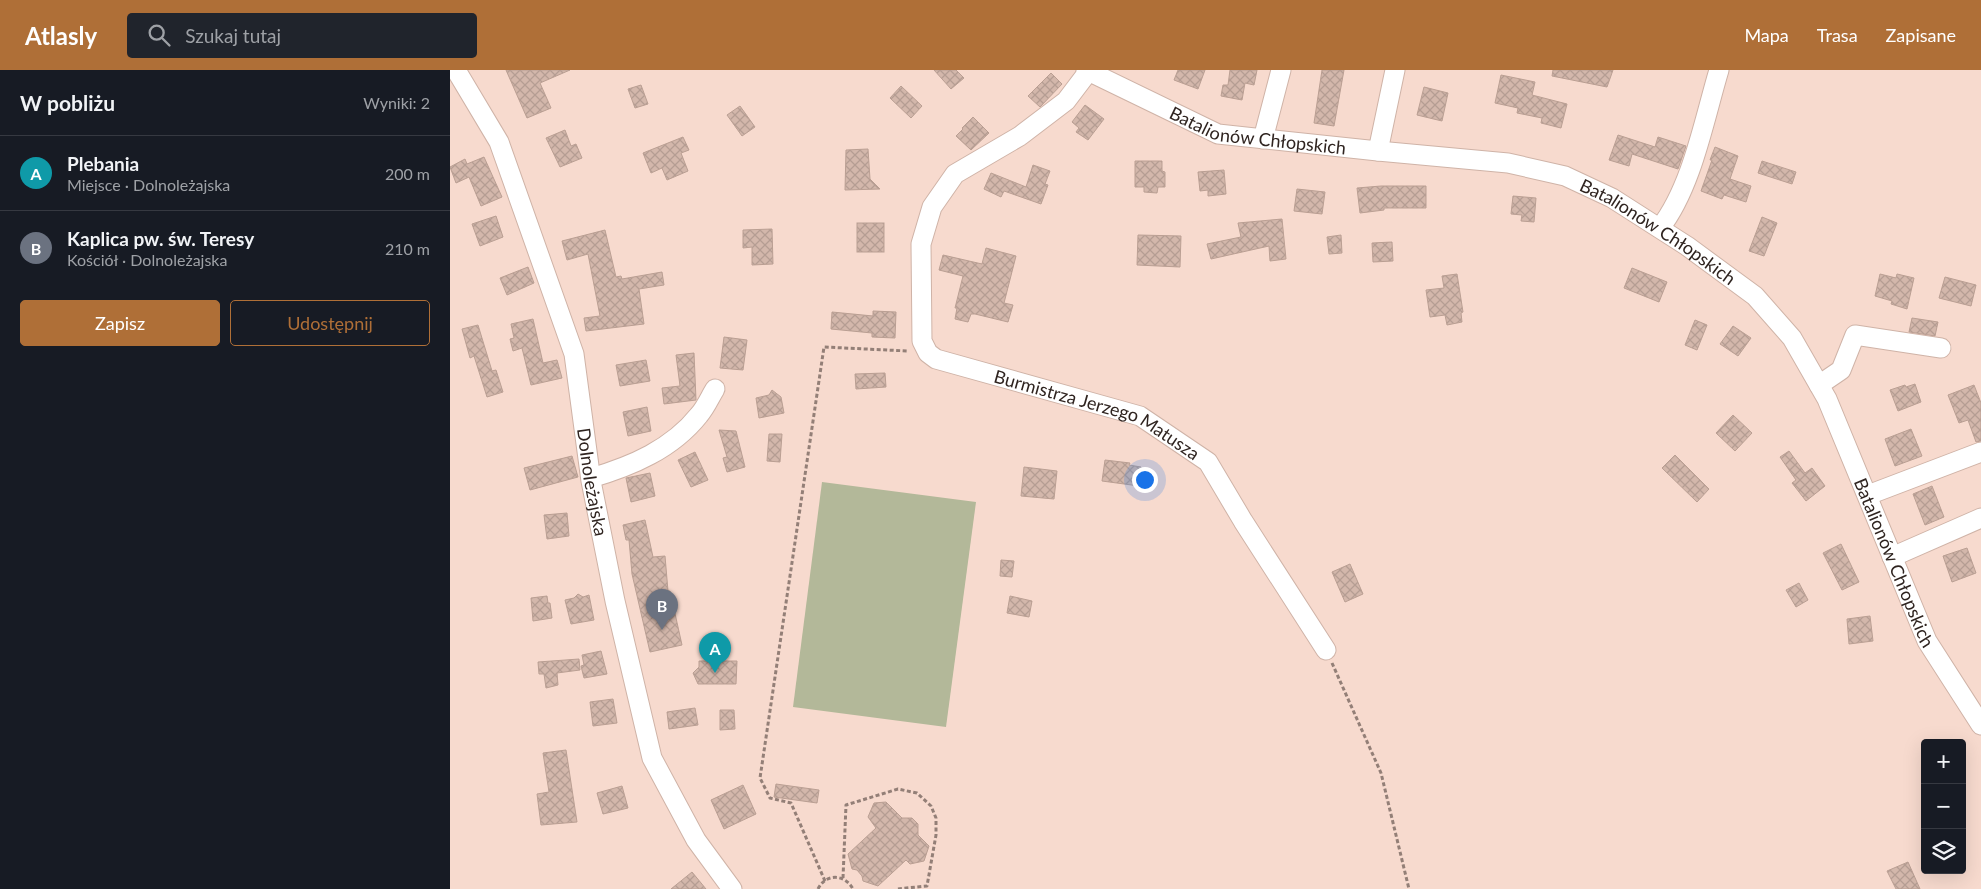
<!DOCTYPE html>
<html lang="pl">
<head>
<meta charset="utf-8">
<style>
  :root { --surface:#171b24; --page:#20242c; --text:#f1f3f6; --muted:#9ea1a6; --line:#363941; --accent:#af6f37 }
  body { margin:0; font-family:Lato,sans-serif; background:var(--page); color:var(--text) }
  .controls { position:absolute; right:15px; bottom:15px; display:grid; overflow:hidden; border-radius:5px; box-shadow:0 5px 20px #0002 }
  .controls button { width:45px; height:45px; display:grid; place-items:center; padding:0; border:0; border-bottom:1px solid var(--line); background:var(--surface); color:var(--text); font:25px sans-serif }
  .you { position:absolute; left:694px; top:409px; width:18px; height:18px; margin:-12px; border:4px solid #fff; border-radius:50%; background:#1a73e8; box-shadow:0 0 0 8px #1a73e833 }
  .badge { display:grid; place-items:center; width:32px; height:32px; border-radius:50%; background:var(--accent); color:#fff; font-size:16px; font-weight:700 }
  .pin { position:absolute; translate:-50% -41px; filter:drop-shadow(0 1px 2px #0008) }
  .pin::after { content:''; position:absolute; top:26px; width:18px; height:15px; background:inherit; clip-path:polygon(0 0,100% 0,50% 100%) }
  .list { margin:0; padding:0; list-style:none }
  h2 { display:flex; justify-content:space-between; align-items:center; height:65px; margin:0; padding:0 20px; font-size:21px }
  h2 small { font-size:16px; font-weight:400; color:var(--muted) }
  .list li { display:grid; grid-template-columns:32px 1fr auto; gap:15px; align-items:center; box-sizing:border-box; height:75px; padding:0 20px; border-top:1px solid var(--line) }
  .list b { display:block; font-size:19px; white-space:nowrap }
  .list p { margin:0; font-size:16px; white-space:nowrap; color:var(--muted) }
  .list em { font-size:16px; font-style:normal; color:var(--muted) }
  .actions { display:flex; gap:10px; padding:15px 20px }
  .actions a { flex:1; padding:11px 0; border:1px solid var(--accent); border-radius:5px; text-align:center; font-size:18px; color:var(--accent) }
  .actions .main { background:var(--accent); color:#fff }
  .icon { flex:none; width:28px; height:28px; fill:none; stroke:currentColor; stroke-width:2; stroke-linecap:round; stroke-linejoin:round }
  .map { position:relative; flex:none; width:1531px; height:819px; overflow:hidden }
  header { display:flex; align-items:center; gap:30px; box-sizing:border-box; height:70px; padding:0 25px; background:var(--accent); color:#fff }
  header strong { font-size:24px }
  nav { display:flex; gap:28px; margin-inline-start:auto; font-size:18px }
  .search { width:350px; height:45px; background:var(--page); display:flex; align-items:center; gap:12px; box-sizing:border-box; padding:0 18px; border-radius:5px; color:var(--muted); font-size:19px }
  main { display:flex }
  aside { flex:1; background:var(--surface) }
  .map>svg:first-child { display:block }
  .park { fill:#b3b899 }
  .building { fill:url(#building-cross-hatch); stroke:#ba9f93 }
  .lines { fill:none; stroke-linecap:round; stroke-linejoin:round }
  .minor-casing { stroke:#cfb3a7; stroke-width:21 }
  .path { stroke:#937f77; stroke-width:3; stroke-dasharray:4 2.5; stroke-linecap:butt }
  .minor { stroke:#fff; stroke-width:19 }
  .labels { text-anchor:middle; dominant-baseline:central; stroke-width:5; stroke-linejoin:round; paint-order:stroke }
  .street-label { font-size:18px; fill:#2f2420; stroke:#fff }
</style>
</head>
<body>
<header>
<strong>Atlasly</strong>
<div class="search"><svg class="icon" aria-label="search" viewBox="0 0 24 24"><circle cx="10" cy="10" r="6"/><path d="M15 15l6 6"/></svg>Szukaj tutaj</div>
<nav><a>Mapa</a><a>Trasa</a><a>Zapisane</a></nav>
</header>
<main>
<aside>
<h2>W pobliżu<small>Wyniki: 2</small></h2>
<ul class="list">
<li><span class="badge" style="background:#0f9aa8">A</span><div><b>Plebania</b><p>Miejsce · Dolnoleżajska</p></div><em>200 m</em></li>
<li><span class="badge" style="background:#6b7280">B</span><div><b>Kaplica pw. św. Teresy</b><p>Kościół · Dolnoleżajska</p></div><em>210 m</em></li>
</ul>
<div class="actions"><a class="main">Zapisz</a><a>Udostępnij</a></div>
</aside>
<div class="map">
<svg width="1531" height="819" viewBox="0 0 1531 819">
  <defs>
    <pattern id="building-cross-hatch" width="8" height="8" patternUnits="userSpaceOnUse" patternTransform="scale(1.25)"><rect width="8" height="8" fill="#d3b7ab"/><path d="M0 0l8 8M0 8l8-8" fill="none" stroke="#b59d93"/></pattern>
  </defs>
  <rect width="100%" height="100%" fill="#f7dace"/>
  <polygon class="park" points="372,412 526,432 496,657 343,637"/>
  <g class="building">
    <polygon points="56,0 120,0 90,13 101,38 77,48"/>
    <polygon points="484,0 506,0 514,8 501,19"/>
    <polygon points="728,0 755,0 748,19 724,10"/>
    <polygon points="780,0 807,0 804,15 795,13 792,30 771,26 773,15 778,15"/>
    <polygon points="872,0 894,0 884,56 864,53"/>
    <polygon points="1103,0 1163,0 1157,17 1102,6"/>
    <polygon points="601,3 612,14 590,37 578,26"/>
    <polygon points="1051,5 1085,12 1082,25 1117,34 1111,58 1091,53 1092,48 1067,43 1068,38 1045,33"/>
    <polygon points="191,15 198,34 185,38 178,19"/>
    <polygon points="451,16 472,36 461,48 440,28"/>
    <polygon points="974,17 998,23 992,51 967,45"/>
    <polygon points="635,35 654,49 638,70 626,62 629,58 622,52"/>
    <polygon points="290,36 305,57 292,66 277,45"/>
    <polygon points="523,47 539,63 521,80 506,66 513,59 512,58"/>
    <polygon points="115,60 121,76 126,74 132,88 110,97 96,68"/>
    <polygon points="1168,65 1205,77 1208,67 1236,76 1228,99 1182,84 1179,96 1159,90"/>
    <polygon points="233,67 239,80 231,83 238,101 217,110 212,98 201,103 193,83"/>
    <polygon points="1265,77 1288,86 1280,109 1301,116 1296,132 1274,125 1272,129 1251,121 1262,90 1260,90"/>
    <polygon points="418,79 420,109 430,119 395,120 396,80"/>
    <polygon points="34,87 52,127 31,136 19,107 6,113 0,97 15,89 17,94"/>
    <polygon points="685,91 712,91 712,101 715,102 715,117 708,117 707,123 694,122 694,117 685,117"/>
    <polygon points="1312,91 1346,102 1342,114 1308,103"/>
    <polygon points="583,95 600,101 595,114 598,115 591,134 554,121 551,127 534,119 541,103 576,117"/>
    <polygon points="774,100 776,124 758,126 758,120 750,121 748,102"/>
    <polygon points="931,116 976,116 976,138 934,138 934,140 910,143 907,118"/>
    <polygon points="847,119 875,122 872,144 844,141"/>
    <polygon points="1063,126 1086,128 1084,152 1071,151 1072,145 1061,144"/>
    <polygon points="46,146 53,167 30,176 22,154"/>
    <polygon points="1312,147 1327,153 1314,186 1299,181"/>
    <polygon points="832,149 836,189 820,191 819,176 761,189 757,174 791,167 788,153"/>
    <rect x="407" y="153" width="27" height="29"/>
    <polygon points="322,159 323,194 302,195 302,177 293,178 293,160"/>
    <polygon points="155,160 166,207 171,206 172,209 212,202 214,215 189,219 194,254 136,261 134,248 150,246 138,184 117,190 112,171"/>
    <polygon points="688,165 731,166 730,197 687,195"/>
    <polygon points="891,165 892,183 879,184 877,167"/>
    <polygon points="942,172 943,191 923,192 922,173"/>
    <polygon points="536,178 566,186 554,233 563,235 558,252 525,244 521,244 518,252 505,249 507,238 505,238 513,206 489,200 493,185 532,194"/>
    <polygon points="78,197 84,213 57,225 50,208"/>
    <polygon points="1182,198 1217,212 1209,232 1174,218"/>
    <polygon points="1007,204 1013,242 1011,243 1012,252 997,255 995,245 980,247 976,220 994,218 992,206"/>
    <polygon points="1430,204 1446,208 1447,204 1464,208 1457,239 1441,234 1442,231 1425,226"/>
    <polygon points="1495,207 1526,215 1521,236 1489,228"/>
    <polygon points="423,241 446,242 445,268 422,267 422,263 381,259 382,242 423,246"/>
    <polygon points="1462,248 1488,252 1485,266 1459,262"/>
    <polygon points="83,249 93,293 107,290 112,308 81,315 72,278 63,281 60,269 64,268 61,254"/>
    <polygon points="1245,250 1257,255 1247,280 1235,275"/>
    <polygon points="28,255 42,301 46,300 53,322 37,327 24,286 20,288 12,259"/>
    <polygon points="1283,256 1301,268 1288,286 1270,274"/>
    <polygon points="274,267 297,270 293,300 270,298"/>
    <polygon points="244,283 246,330 214,334 212,318 230,316 226,285"/>
    <polygon points="196,290 200,311 170,316 166,295"/>
    <polygon points="435,303 436,317 406,319 405,304"/>
    <polygon points="1465,314 1471,332 1448,341 1440,320 1455,315 1456,317"/>
    <polygon points="1524,315 1531,333 1531,371 1526,372 1518,350 1509,353 1498,325"/>
    <polygon points="322,320 331,327 334,343 309,348 306,328 319,325"/>
    <polygon points="197,337 201,361 178,366 173,342"/>
    <polygon points="1283,345 1302,363 1285,381 1266,363"/>
    <polygon points="1461,359 1472,386 1445,396 1435,369"/>
    <polygon points="269,360 286,361 295,397 277,402 273,388 277,387"/>
    <polygon points="319,364 332,364 330,392 317,391"/>
    <polygon points="1339,381 1355,403 1362,398 1375,416 1356,431 1342,413 1346,410 1330,387"/>
    <polygon points="245,382 258,410 241,417 228,390"/>
    <polygon points="1225,385 1259,419 1247,432 1212,398"/>
    <polygon points="122,386 128,407 80,420 74,398"/>
    <polygon points="655,390 680,393 679,395 691,397 689,416 652,411"/>
    <polygon points="574,397 607,401 604,429 571,426"/>
    <polygon points="200,403 205,426 181,432 176,408"/>
    <polygon points="1482,416 1494,447 1475,455 1463,424"/>
    <polygon points="117,443 119,466 97,469 94,445"/>
    <polygon points="195,450 203,487 215,486 218,521 220,521 232,575 200,582 182,504 179,470 176,470 173,455"/>
    <polygon points="1391,474 1409,512 1392,520 1373,483"/>
    <polygon points="1517,478 1526,503 1502,512 1493,486"/>
    <polygon points="551,490 564,491 562,507 550,506"/>
    <polygon points="900,494 913,524 895,532 882,502"/>
    <polygon points="1349,513 1358,530 1346,537 1336,520"/>
    <polygon points="128,524 133,527 139,525 144,550 121,554 115,530 124,528"/>
    <polygon points="97,526 98,533 100,533 102,548 83,551 81,528"/>
    <polygon points="560,526 582,531 579,547 557,543"/>
    <polygon points="1420,546 1423,571 1399,574 1397,549"/>
    <polygon points="151,581 157,604 134,608 131,596 134,595 132,585"/>
    <polygon points="129,589 130,600 107,603 108,615 96,618 94,604 89,604 88,592"/>
    <polygon points="249,591 287,591 286,614 248,614 243,603 249,597"/>
    <polygon points="163,629 167,653 143,656 140,632"/>
    <polygon points="245,638 248,655 219,659 217,642"/>
    <polygon points="270,640 284,640 285,659 270,660"/>
    <polygon points="116,680 127,752 91,755 87,724 99,722 93,683"/>
    <polygon points="326,714 369,720 367,733 324,727"/>
    <polygon points="293,715 306,744 274,759 261,730"/>
    <polygon points="172,716 178,738 153,744 147,723"/>
    <polygon points="436,732 452,748 462,748 468,754 468,765 479,776 474,791 460,794 456,790 428,816 413,811 412,806 407,800 402,799 398,784 426,758 418,747 424,733"/>
    <polygon points="1458,792 1470,819 1446,819 1437,801"/>
    <polygon points="242,802 256,819 221,819"/>
  </g>
  <g class="lines">
    <defs>
      <g id="minor">
        <path id="s1" d="M6,0L49,72L124,284L141,411L165,531L202,688L246,770L282,819"/>
        <path id="s2" d="M636,0L768,64L928,81L1058,93L1115,106L1162,128L1237,176L1305,226L1342,268L1377,329L1477,571L1531,655"/>
        <path id="s3" d="M638,2L616,31L570,66L505,104L482,137L471,174L472,271L478,283L486,289L690,346L758,392L793,451L876,580"/>
        <polyline points="813,69 831,0"/>
        <polyline points="928,81 945,0"/>
        <path d="M1210,158C1242,117 1254,50 1269,0"/>
        <polyline points="1369,315 1391,300 1405,265 1491,278"/>
        <path d="M141,408C182,396 222,379 249,345C256,337 260,327 265,319"/>
        <polyline points="1418,425 1531,382"/>
        <polyline points="1442,487 1531,448"/>
      </g>
    </defs>
    <use href="#minor" class="minor-casing"/>
    <g class="path">
      <polyline points="882,593 931,703 959,819"/>
      <polyline points="393,808 396,735 448,719 467,723 481,736 486,748 486,765 477,816 447,819"/>
      <polyline points="375,811 341,733 320,728 310,708 374,277 458,281"/>
      <path d="M368,819C376,803 395,804 403,819"/>
    </g>
    <use href="#minor" class="minor"/>
  </g>
  <g class="labels">
    <g class="street-label">
      <text stroke="none"><textPath href="#s2" startOffset="185">Batalionów Chłopskich</textPath></text>
      <text stroke="none"><textPath href="#s2" startOffset="605">Batalionów Chłopskich</textPath></text>
      <text stroke="none"><textPath href="#s3" startOffset="540">Burmistrza Jerzego Matusza</textPath></text>
      <text stroke="none"><textPath href="#s1" startOffset="438">Dolnoleżajska</textPath></text>
      <text stroke="none"><textPath href="#s2" startOffset="1025">Batalionów Chłopskich</textPath></text>
    </g>
  </g>
</svg>
<div class="controls">
<button>+</button>
<button>−</button>
<button><svg class="icon" aria-label="layers" viewBox="0 0 24 24"><path d="M12 4l9 5-9 5-9-5zM3 14l9 5 9-5"/></svg></button>
</div>
<div class="you"></div>
<div class="pin badge" style="left:265px;top:603px;background:#0f9aa8">A</div>
<div class="pin badge" style="left:212px;top:560px;background:#6b7280">B</div>
</div>
</main>
</body>
</html>
